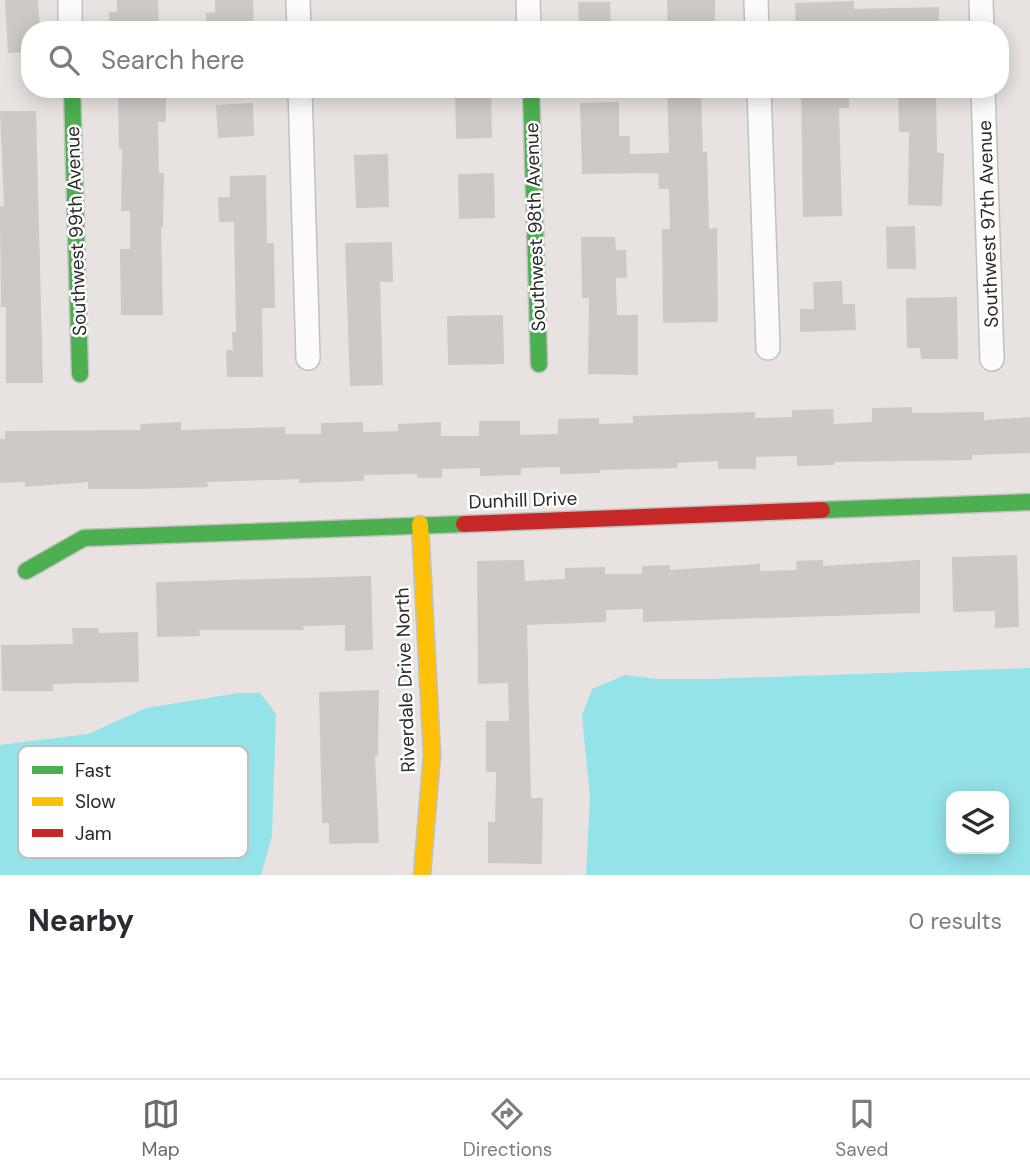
<!DOCTYPE html>
<html lang="en">
<head>
<meta charset="utf-8">
<style>
  :root { --surface:#fff; --page:#f2f2f3; --text:#2b2b33; --muted:#7c7c81; --line:#e1e1e2; --accent:#6c6b6a }
  body { margin:0; font-family:"DM Sans",sans-serif; background:var(--page); color:var(--text) }
  .controls { position:absolute; right:21px; bottom:21px; display:grid; overflow:hidden; border-radius:14px; box-shadow:0 4px 18px #0003 }
  .controls button { width:63px; height:63px; display:grid; place-items:center; padding:0; border:0; border-bottom:2px solid var(--line); background:var(--surface); color:var(--text); font:35px sans-serif }
  .list { margin:0; padding:0; list-style:none }
  h2 { display:flex; justify-content:space-between; align-items:center; height:91px; margin:0; padding:0 28px; font-size:30px }
  h2 small { font-size:23px; font-weight:400; color:var(--muted) }
  .icon { flex:none; width:38px; height:38px; fill:none; stroke:currentColor; stroke-width:2; stroke-linecap:round; stroke-linejoin:round }
  .map { position:relative; flex:none; width:1030px; height:875px; overflow:hidden }
  .search { position:absolute; background:var(--surface); box-shadow:0 4px 18px #0003; left:21px; right:21px; top:21px; height:77px; display:flex; align-items:center; gap:18px; box-sizing:border-box; padding:0 24px; border-radius:28px; color:var(--muted); font-size:26px }
  .sheet { height:203px; background:var(--surface) }
  nav { display:flex; justify-content:space-around; align-items:center; box-sizing:border-box; height:98px; border-top:2px solid var(--line); background:var(--surface); font-size:19px; color:var(--muted) }
  nav a { display:grid; justify-items:center; gap:4px }
  nav .on { color:var(--accent) }
  .map>svg:first-child { display:block }
  .water { fill:#94e3e9; fill-rule:evenodd }
  .building { fill:#cdc9c7 }
  .lines { fill:none; stroke-linecap:round; stroke-linejoin:round }
  .street-casing { stroke:#c2c1c1; stroke-width:26 }
  .fast-casing { stroke:#c2c1c1; stroke-width:19 }
  .slow-casing { stroke:#c2c1c1; stroke-width:19 }
  .jam-casing { stroke:#c2c1c1; stroke-width:19 }
  .street { stroke:#fcfbfa; stroke-width:23 }
  .fast { stroke:#4caf50; stroke-width:16 }
  .slow { stroke:#ffc107; stroke-width:16 }
  .jam { stroke:#c62828; stroke-width:16 }
  .labels { text-anchor:middle; dominant-baseline:central; stroke-width:5; stroke-linejoin:round; paint-order:stroke }
  .street-label { font-size:19px; fill:#2a2a2a; stroke:#fff }
  .key { fill:#fff; stroke:#bfbfbf; stroke-width:2 }
  .key-label { font-size:19px; fill:#2a2a2a }
</style>
</head>
<body>
<div class="map">
<svg width="1030" height="875" viewBox="0 0 1030 875">
  <rect width="100%" height="100%" fill="#e8e3e0"/>
  <g class="water">
    <path d="M1030,668V875H586L590,798L582,716L592,689L625,675L656,679H708ZM951,796H1004V849H951Z"/>
    <polygon points="239,693 260,693 276,714 272,836 261,875 0,875 0,745 88,734 146,708"/>
  </g>
  <g class="building">
    <polygon points="5,0 38,0 40,30 30,30 30,52 8,53"/>
    <polygon points="117,0 158,0 159,30 109,30 109,12 117,12"/>
    <polygon points="215,0 253,0 254,30 206,30 206,13 215,12"/>
    <polygon points="667,0 715,0 715,30 668,30"/>
    <polygon points="854,1 854,9 939,7 939,30 796,30 795,3"/>
    <polygon points="578,2 610,2 611,30 579,30"/>
    <polygon points="455,89 491,89 492,138 456,139"/>
    <polygon points="667,89 701,89 703,152 707,151 709,229 717,228 718,322 663,323 662,229 670,229 669,189 659,189 658,173 582,174 580,103 619,102 619,136 630,136 630,154 669,153"/>
    <polygon points="801,89 849,89 849,108 839,108 842,216 803,217"/>
    <polygon points="898,89 936,89 937,153 944,153 942,206 908,205 909,132 899,132"/>
    <polygon points="166,94 166,122 158,122 159,173 164,173 163,227 161,227 163,315 121,315 120,249 130,249 130,211 121,211 122,149 119,149 118,95"/>
    <polygon points="253,103 254,136 218,138 216,105"/>
    <polygon points="0,111 36,111 43,383 6,383 6,307 1,307 0,206 4,206"/>
    <polygon points="388,154 389,207 356,208 354,155"/>
    <polygon points="494,173 495,218 459,219 458,174"/>
    <polygon points="266,175 267,243 274,243 275,308 262,308 263,377 227,377 226,350 233,350 232,332 236,332 234,222 219,222 218,197 230,197 230,176"/>
    <polygon points="915,226 916,269 887,269 886,227"/>
    <polygon points="581,237 615,237 616,250 626,250 627,278 616,278 617,315 638,315 638,375 588,374 589,298 582,298"/>
    <polygon points="392,242 393,282 380,282 383,385 350,386 345,243"/>
    <polygon points="842,281 843,304 855,304 856,330 800,332 800,309 814,309 813,282"/>
    <polygon points="957,297 958,359 921,359 920,348 907,348 906,298"/>
    <polygon points="503,315 504,364 448,365 447,316"/>
    <polygon points="912,407 912,413 984,412 984,420 1030,417 1030,453 972,455 972,460 834,462 834,465 797,466 797,456 756,457 756,469 718,469 718,461 677,463 678,468 600,470 600,473 560,474 560,467 521,468 521,475 480,476 480,468 442,469 442,478 417,478 417,474 364,475 364,481 299,483 299,479 207,482 208,487 142,489 88,489 88,482 25,487 25,482 0,483 0,439 5,439 5,431 141,430 140,424 181,422 181,430 285,427 285,434 321,434 321,423 363,422 363,432 398,431 398,424 441,422 441,436 479,436 479,421 520,421 520,435 558,434 558,419 599,418 599,424 633,423 633,416 755,412 755,418 792,417 792,410 833,409 834,424 872,422 872,408"/>
    <polygon points="1017,555 1019,627 995,628 995,611 953,612 952,557"/>
    <polygon points="524,560 525,581 565,579 565,568 605,567 605,574 642,574 642,566 670,565 670,570 760,564 760,571 797,570 796,561 823,560 823,566 920,560 920,613 643,622 643,609 606,610 606,622 527,625 531,798 543,798 542,864 488,863 488,822 495,822 496,772 486,772 486,721 509,721 508,683 478,684 477,561"/>
    <polygon points="371,576 373,650 345,651 345,625 303,626 304,630 199,630 200,636 157,637 156,582"/>
    <polygon points="72,628 98,628 99,633 138,632 139,682 53,684 53,691 2,691 1,645 73,644"/>
    <polygon points="379,690 378,756 375,756 379,843 329,844 329,823 322,823 319,692"/>
  </g>
  <g class="lines">
    <defs>
      <g id="street">
        <polyline points="70,0 70,30"/>
        <polyline points="298,0 299,30"/>
        <polyline points="528,0 529,30"/>
        <polyline points="756,0 757,30"/>
        <polyline points="981,0 982,30"/>
        <polyline points="300,89 308,358"/>
        <polyline points="759,89 768,348"/>
        <polyline points="983,89 992,359"/>
      </g>
      <g id="fast">
        <polyline points="72,89 80,374"/>
        <polyline points="531,89 539,364"/>
        <polyline points="822,510 1030,502"/>
        <polyline points="26,571 84,538 464,524"/>
      </g>
      <polyline id="slow" points="420,524 432,755 422,875"/>
      <polyline id="jam" points="464,524 822,510"/>
    </defs>
    <use href="#street" class="street-casing"/>
    <use href="#fast" class="fast-casing"/>
    <use href="#slow" class="slow-casing"/>
    <use href="#jam" class="jam-casing"/>
    <use href="#street" class="street"/>
    <use href="#fast" class="fast"/>
    <use href="#slow" class="slow"/>
    <use href="#jam" class="jam"/>
  </g>
  <g class="labels">
    <g class="street-label">
      <text transform="translate(988 224) rotate(-92)">Southwest 97th Avenue</text>
      <text transform="translate(535 227) rotate(-92)">Southwest 98th Avenue</text>
      <text transform="translate(76 231) rotate(-92)">Southwest 99th Avenue</text>
      <text transform="translate(523 500) rotate(-2)">Dunhill Drive</text>
      <text transform="translate(405 680) rotate(-92)">Riverdale Drive North</text>
    </g>
  </g>
  <rect x="18" y="746" width="230" height="112" rx="10" class="key"/>
  <rect x="32" y="766" width="31" height="8" fill="#4caf50"/>
  <rect x="32" y="797" width="31" height="9" fill="#ffc107"/>
  <rect x="32" y="829" width="31" height="8" fill="#c62828"/>
  <g class="key-label">
    <text x="75" y="777">Fast</text>
    <text x="75" y="808">Slow</text>
    <text x="75" y="840">Jam</text>
  </g>
</svg>
<div class="controls">
<button><svg class="icon" aria-label="layers" viewBox="0 0 24 24"><path d="M12 4l9 5-9 5-9-5zM3 14l9 5 9-5"/></svg></button>
</div>
<div class="search"><svg class="icon" aria-label="search" viewBox="0 0 24 24"><circle cx="10" cy="10" r="6"/><path d="M15 15l6 6"/></svg>Search here</div>
</div>
<section class="sheet">
<h2>Nearby<small>0 results</small></h2>
<ul class="list">
</ul>
</section>
<nav>
<a class="on"><svg class="icon" aria-label="map" viewBox="0 0 24 24"><path d="M3 6l6-2 6 2 6-2v14l-6 2-6-2-6 2zM9 4v14M15 6v14"/></svg>Map</a>
<a><svg class="icon" aria-label="directions" viewBox="0 0 24 24"><path d="M12 3l9 9-9 9-9-9zM9 14v-3h6M13 9l2 2-2 2"/></svg>Directions</a>
<a><svg class="icon" aria-label="saved" viewBox="0 0 24 24"><path d="M7 4h10v16l-5-4-5 4z"/></svg>Saved</a>
</nav>
</body>
</html>
